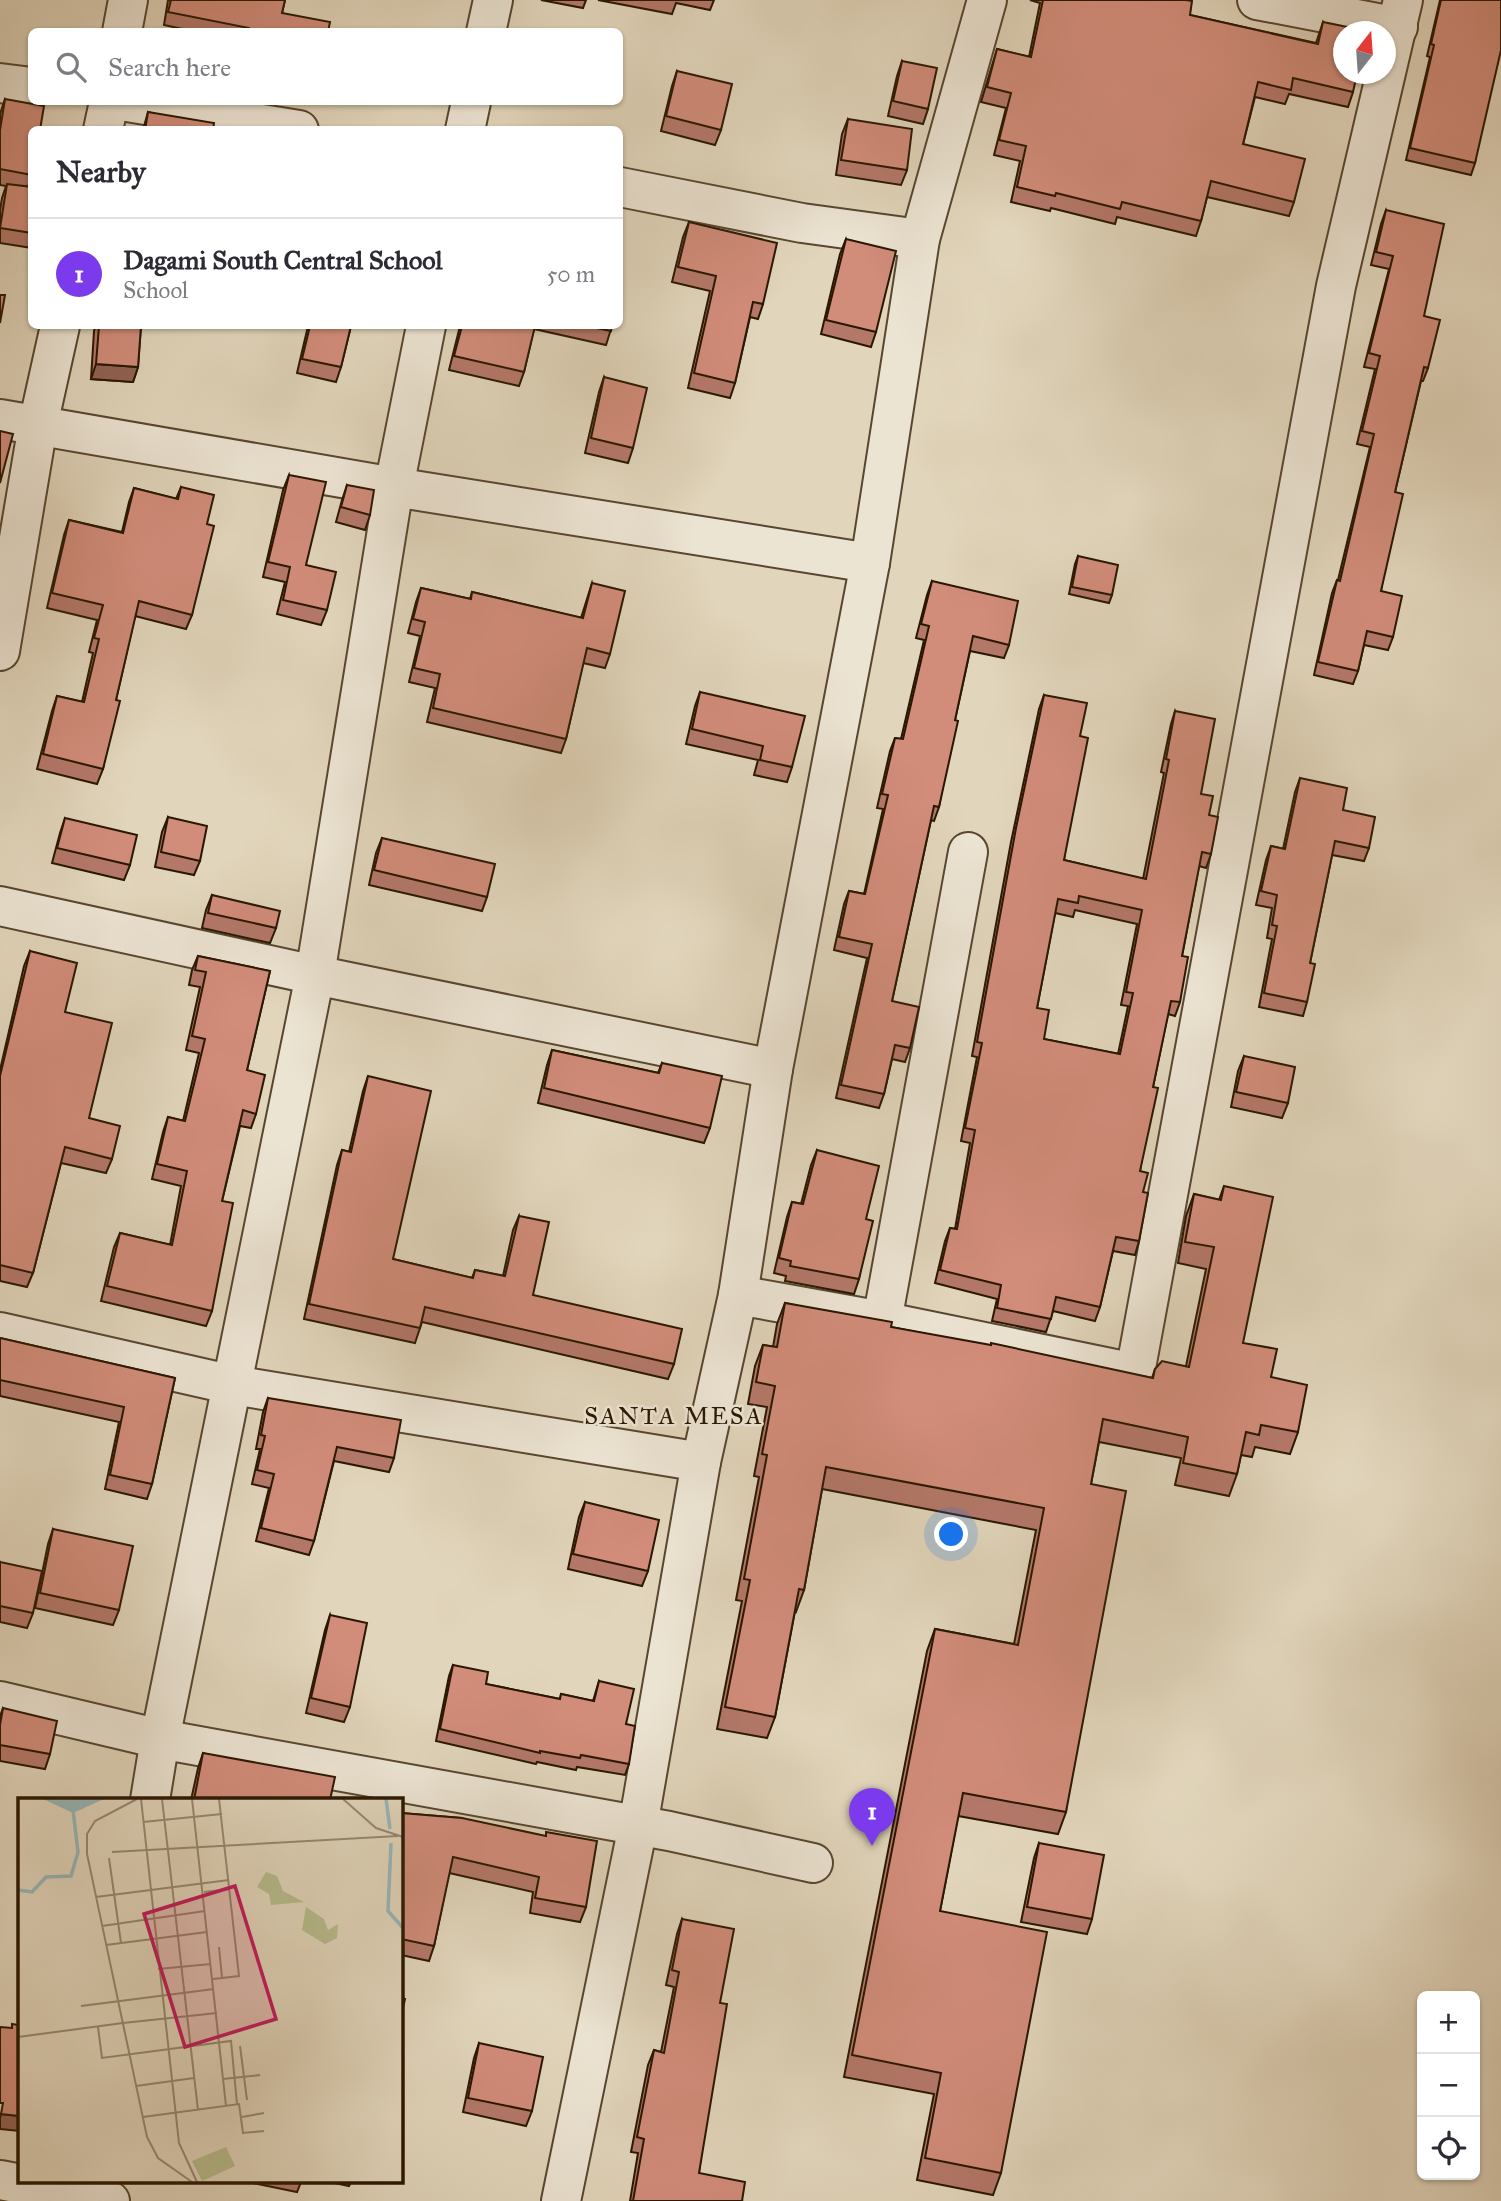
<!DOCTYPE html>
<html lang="en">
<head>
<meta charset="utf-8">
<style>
  :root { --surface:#fff; --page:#f7f7f7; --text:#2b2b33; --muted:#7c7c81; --line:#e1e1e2; --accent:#7c3aed }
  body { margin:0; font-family:"IM FELL Great Primer",serif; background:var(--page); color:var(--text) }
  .controls { position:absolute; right:21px; bottom:21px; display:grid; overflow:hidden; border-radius:10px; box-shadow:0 2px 5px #0004 }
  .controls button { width:63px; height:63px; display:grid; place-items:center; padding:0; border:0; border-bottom:2px solid var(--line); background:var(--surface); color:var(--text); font:35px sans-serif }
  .compass { position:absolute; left:1333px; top:21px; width:63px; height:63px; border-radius:50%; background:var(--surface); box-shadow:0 2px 5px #0004; rotate:17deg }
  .you { position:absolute; left:952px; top:1535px; width:24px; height:24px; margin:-18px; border:5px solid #fff; border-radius:50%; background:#1a73e8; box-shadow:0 0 0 10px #1a73e833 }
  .badge { display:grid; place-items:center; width:46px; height:46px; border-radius:50%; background:var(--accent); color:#fff; font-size:23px; font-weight:700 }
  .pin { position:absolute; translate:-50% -58px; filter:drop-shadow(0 2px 4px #0008) }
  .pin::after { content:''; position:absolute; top:37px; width:24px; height:21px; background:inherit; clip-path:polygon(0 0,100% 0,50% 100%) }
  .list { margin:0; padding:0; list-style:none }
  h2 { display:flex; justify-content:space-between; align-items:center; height:91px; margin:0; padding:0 28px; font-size:30px }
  h2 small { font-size:23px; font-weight:400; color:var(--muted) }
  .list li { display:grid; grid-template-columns:46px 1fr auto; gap:21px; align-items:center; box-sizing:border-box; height:112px; padding:0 28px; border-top:2px solid var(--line) }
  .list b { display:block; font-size:26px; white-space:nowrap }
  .list p { margin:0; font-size:23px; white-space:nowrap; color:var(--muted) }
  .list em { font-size:23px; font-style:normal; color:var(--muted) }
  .icon { flex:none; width:38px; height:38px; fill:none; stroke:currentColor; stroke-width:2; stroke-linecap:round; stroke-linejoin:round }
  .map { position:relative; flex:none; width:1501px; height:2201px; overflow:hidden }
  .search { position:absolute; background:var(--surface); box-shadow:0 2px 5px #0004; left:28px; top:28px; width:595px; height:77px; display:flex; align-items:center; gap:18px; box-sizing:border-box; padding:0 24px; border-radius:10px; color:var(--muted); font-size:26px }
  .panel { position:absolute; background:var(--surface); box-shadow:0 2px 5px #0004; left:28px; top:126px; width:595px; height:203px; border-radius:10px }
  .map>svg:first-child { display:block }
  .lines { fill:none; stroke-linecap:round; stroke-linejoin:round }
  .minor-casing { stroke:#584630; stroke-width:42 }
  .minor { stroke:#ece4d3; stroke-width:38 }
  .wall { fill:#b47869; stroke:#2a1702; stroke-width:2; fill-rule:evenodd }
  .shaded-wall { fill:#926255; stroke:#2a1702; stroke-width:2 }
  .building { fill:#d18c7a; stroke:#2a1702; stroke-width:2; fill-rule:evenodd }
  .labels { text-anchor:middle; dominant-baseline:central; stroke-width:5; stroke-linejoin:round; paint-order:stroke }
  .quarter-label { font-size:24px; letter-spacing:2px; fill:#2a1702; stroke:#ece4d3 }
  .inset-river { fill:none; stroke:#97b7b9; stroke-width:3.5 }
  .inset-road { fill:none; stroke:#988971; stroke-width:2 }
  .view { fill:#c2185b; fill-opacity:0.15; stroke:#c2185b; stroke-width:3.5 }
  .inset-edge { fill:none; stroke:#2a1702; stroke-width:3.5 }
</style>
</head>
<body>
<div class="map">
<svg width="1501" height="2201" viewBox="0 0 1501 2201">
  <rect width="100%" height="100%" fill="#e1d5bb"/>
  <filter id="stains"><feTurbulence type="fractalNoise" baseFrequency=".00286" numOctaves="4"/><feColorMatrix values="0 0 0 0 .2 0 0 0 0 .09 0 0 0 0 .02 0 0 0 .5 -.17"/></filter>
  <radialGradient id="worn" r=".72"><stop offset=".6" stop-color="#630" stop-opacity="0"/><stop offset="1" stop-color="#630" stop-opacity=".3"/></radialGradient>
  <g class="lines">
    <defs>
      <g id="minor">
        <polyline points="1257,0 1398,27"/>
        <polyline points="122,32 128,0"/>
        <polyline points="486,32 493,0"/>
        <polyline points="0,83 32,87"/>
        <polyline points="127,102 299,130"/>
        <polyline points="103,130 109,102"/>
        <polyline points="465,130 471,102"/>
        <polyline points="620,187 802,223 920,239"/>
        <polyline points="0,419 394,487 870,563"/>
        <polyline points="0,651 38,425 60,326"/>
        <polyline points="0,906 315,975 773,1069"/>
        <polyline points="738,1295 882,1321 1135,1373 1336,286 1403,0"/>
        <polyline points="882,1321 968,852"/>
        <polyline points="0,1332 233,1385 701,1462"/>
        <polyline points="0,1701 160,1739 669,1831 813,1863"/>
        <polyline points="150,1800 160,1739 315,975 394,487 426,326"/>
        <polyline points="0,2180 110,2201"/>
        <polyline points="561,2201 638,1826 701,1462 738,1295 773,1069 870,563 920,239 987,0"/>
      </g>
    </defs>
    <use href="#minor" class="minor-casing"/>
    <use href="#minor" class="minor"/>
  </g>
  <g class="wall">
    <polygon points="168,0 285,0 282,13 328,32 196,32 164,25"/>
    <polygon points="541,0 586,0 583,8"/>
    <polygon points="598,0 714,0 710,10 676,3 672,14"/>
    <polygon points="1030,0 1186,0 1190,15 1316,43 1323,22 1353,92 1348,107 1289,94 1285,104 1255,97 1243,144 1294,202 1289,216 1207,197 1201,221 1196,236 1117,217 1115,224 1051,208 1050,211 1011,202 1020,161 994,155 1006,108 981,102 997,49 1029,57 1040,3"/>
    <polygon points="1440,0 1501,0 1475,163 1471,175 1406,160 1430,57 1427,56"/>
    <polygon points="902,61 928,109 923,124 888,116 897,76"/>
    <polygon points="677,71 721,130 715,145 661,131 672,86"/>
    <polygon points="5,99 32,130 32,176 28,187 32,187 32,248 0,243 0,210 2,198 6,186 0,185 0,114"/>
    <polygon points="148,112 213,130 143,130"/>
    <polygon points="848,119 907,170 901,185 836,175 842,134"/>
    <polygon points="1386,210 1424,316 1428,368 1423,381 1421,381 1395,492 1381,591 1393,637 1388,650 1364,645 1358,671 1353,684 1314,675 1332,593 1337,580 1338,580 1370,447 1357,444 1375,369 1364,367 1389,269 1371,265 1381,224"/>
    <polygon points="689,222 763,304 758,319 750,317 735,383 730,398 688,388 710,291 672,282 683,237"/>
    <polygon points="846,239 876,332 871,347 821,334 840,254"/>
    <polygon points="96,326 141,326 138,367 133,382 91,379 94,331"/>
    <polygon points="308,326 351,326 341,367 336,382 297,373"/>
    <polygon points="460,326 612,326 606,345 534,329 524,372 519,386 449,370"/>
    <polygon points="604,377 633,448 628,463 585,453 599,392"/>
    <polygon points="289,475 306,565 327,610 321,625 277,614 285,582 263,577 283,490"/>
    <polygon points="347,485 370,515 365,530 336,522 342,500"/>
    <polygon points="181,487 207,524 192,615 186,629 135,616 116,700 103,769 97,784 37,769 52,711 57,696 82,702 93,653 89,652 97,620 47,608 64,535 69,520 122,532 129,502 134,488 176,499"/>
    <polygon points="1078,556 1112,595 1109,603 1069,594 1075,564"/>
    <polygon points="932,581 1009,645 1004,658 970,651 955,720 939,807 934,821 931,820 892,1001 910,1048 905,1062 892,1059 884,1094 879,1108 836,1098 867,958 834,950 844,904 849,891 864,894 883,809 877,808 890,751 895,738 901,739 924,640 916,638 927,595"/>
    <polygon points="592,583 610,654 605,668 583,663 566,739 561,753 427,722 435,688 409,682 420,636 408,633 416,602 421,588 470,599 472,592 581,618"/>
    <polygon points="700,692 792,767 787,782 754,775 758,760 686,744 695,706"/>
    <path d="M1044,695L1080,736L1064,860L1143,879L1164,773L1161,772L1171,724L1175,711L1201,794L1209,815L1211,854L1206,868L1199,866L1182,956L1180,1002L1175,1016L1168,1014L1153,1087L1140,1171L1143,1192L1139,1241L1135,1255L1113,1251L1100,1307L1095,1321L1053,1311L1046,1332L992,1321L997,1299L935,1283L945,1241L950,1228L955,1229L970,1143L961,1141L977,1057L972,1056L1011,842L1039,709ZM1075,910L1137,924L1121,1005L1128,1006L1118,1054L1044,1039L1037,1008L1055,913L1073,917Z"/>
    <polygon points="1300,778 1343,810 1369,848 1364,861 1332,855 1310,963 1307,1002 1303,1016 1259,1007 1272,939 1267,938 1272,908 1256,905 1266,860 1271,846 1283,849 1295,792"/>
    <polygon points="168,817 200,861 194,875 155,867 162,832"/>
    <polygon points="65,818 130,865 124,880 52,863 60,833"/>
    <polygon points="382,838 487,897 482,911 369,885 376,853"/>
    <polygon points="212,895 276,928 270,943 202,928 206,910"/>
    <polygon points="30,951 65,1012 89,1118 112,1159 106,1173 61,1163 33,1273 27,1287 0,1281 0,1070 24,966"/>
    <polygon points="198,956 270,971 247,1070 256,1114 251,1128 240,1126 222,1201 212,1311 206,1326 101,1301 114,1247 120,1233 170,1245 181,1186 152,1179 163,1132 168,1117 183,1121 199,1053 186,1050 200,987 189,985 192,970"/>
    <polygon points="552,1050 658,1073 662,1063 710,1128 704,1143 538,1103 547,1065"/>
    <polygon points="1244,1056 1288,1103 1282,1118 1231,1107 1238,1071"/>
    <polygon points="368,1076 393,1259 472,1278 475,1270 503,1276 513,1230 519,1216 533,1295 674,1364 668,1379 422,1322 415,1343 304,1319 337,1165 342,1150 349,1152 363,1091"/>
    <polygon points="817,1150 866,1219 859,1279 854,1294 785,1281 786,1276 774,1273 787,1217 792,1202 801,1204 811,1165"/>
    <polygon points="1224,1186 1243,1343 1271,1377 1298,1432 1290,1454 1255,1447 1252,1457 1241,1455 1237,1474 1229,1496 1175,1485 1181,1458 1099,1442 1091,1484 1066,1812 1058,1834 958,1816 940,1911 1001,2173 993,2195 917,2180 934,2094 844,2077 927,1651 935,1629 1014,1644 1036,1530 822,1489 804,1590 796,1612 795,1611 775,1717 767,1738 717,1729 742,1601 736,1600 759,1477 754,1476 767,1407 748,1404 755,1366 763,1345 773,1347 777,1324 785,1303 891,1327 1152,1378 1155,1369 1186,1366 1206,1269 1178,1263 1186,1216 1194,1194 1219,1200"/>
    <polygon points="0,1338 175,1378 152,1484 147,1499 105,1489 119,1422 0,1396"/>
    <polygon points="268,1398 394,1458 389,1472 334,1461 314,1541 309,1555 256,1541 269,1488 252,1484 260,1449 256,1449 263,1412"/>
    <polygon points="585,1502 648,1571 642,1586 568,1569 579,1517"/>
    <polygon points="53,1529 119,1610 113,1625 35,1608 48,1544"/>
    <polygon points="0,1562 33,1613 27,1628 0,1622"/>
    <polygon points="330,1615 350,1707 344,1722 306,1713 325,1630"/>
    <polygon points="453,1665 486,1684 560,1699 561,1694 593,1701 599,1681 626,1724 629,1764 625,1775 577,1767 576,1770 537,1762 536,1764 436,1741 449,1676"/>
    <polygon points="3,1708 50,1754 45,1769 0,1761 0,1716"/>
    <polygon points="203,1753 330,1800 191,1800 198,1768"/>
    <polygon points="401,1813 462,1818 586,1907 580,1922 530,1913 533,1892 449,1873 434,1946 429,1961 401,1955"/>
    <polygon points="1039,1843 1092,1919 1087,1934 1021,1922 1034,1858"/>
    <polygon points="682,1919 720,2003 699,2173 742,2201 630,2201 638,2153 631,2152 648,2065 654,2050 661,2052 674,1987 666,1985 677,1934"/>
    <polygon points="479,2043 532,2111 526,2126 463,2112 474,2058"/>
    <polygon points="248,2182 301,2182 297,2192"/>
    <polygon points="330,2182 351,2182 349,2186"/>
  </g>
  <g class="shaded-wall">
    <polygon points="96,364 138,367 133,382 91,379"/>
    <polygon points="1,2114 19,2116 19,2131 0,2129 0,2118"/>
  </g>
  <g class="building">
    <polygon points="171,0 285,0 282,13 330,22 328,32 249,32 249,28 168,12"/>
    <polygon points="1043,0 1186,0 1192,1 1190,15 1318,44 1323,22 1367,31 1343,32 1343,74 1357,74 1353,92 1293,78 1291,90 1258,82 1243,144 1305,159 1294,202 1211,181 1201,221 1122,202 1120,209 1056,193 1055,196 1017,187 1026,146 999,140 1011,93 987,87 997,49 1031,57"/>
    <polygon points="1441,0 1501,0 1501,50 1475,163 1410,148 1434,45 1431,44"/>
    <polygon points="902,61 937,68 928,109 893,101"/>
    <polygon points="677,71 732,84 721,130 666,116"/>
    <polygon points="5,99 44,106 40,130 32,130 32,175 0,169 0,130"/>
    <polygon points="148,112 214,123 213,130 145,130"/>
    <polygon points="848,119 912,129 907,170 841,160"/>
    <polygon points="7,184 32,187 32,233 0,228"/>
    <polygon points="1386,210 1444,224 1424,316 1440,320 1428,368 1424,367 1395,492 1403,494 1381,591 1402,596 1393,637 1367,631 1358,671 1318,662 1337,580 1340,581 1374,434 1362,431 1380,356 1369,353 1393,256 1376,252"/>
    <polygon points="689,222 777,243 763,304 753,302 735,383 694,373 716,276 678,267"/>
    <polygon points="846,239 896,251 876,332 826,320"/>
    <polygon points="0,295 5,295 0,323"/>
    <polygon points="99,326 141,326 138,367 96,364"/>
    <polygon points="310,326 351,326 341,367 302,359"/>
    <polygon points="462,326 535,326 524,372 454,356"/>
    <polygon points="587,326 612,326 611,331"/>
    <polygon points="604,377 647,388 633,448 591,438"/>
    <polygon points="0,431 13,434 0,483"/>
    <polygon points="289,475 326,482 306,565 336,572 327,610 283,600 290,567 268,562"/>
    <polygon points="347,485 374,490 370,515 341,507"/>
    <polygon points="181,487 214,495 207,524 214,526 192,615 139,601 116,700 120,701 103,769 43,754 57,696 84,702 99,639 94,638 103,605 52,593 69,520 123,533 134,488 178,499"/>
    <polygon points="1078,556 1118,565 1112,595 1072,587"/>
    <polygon points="932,581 1018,601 1009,645 973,636 955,720 958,721 939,807 934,806 892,1001 919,1007 910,1048 895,1045 884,1094 841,1085 872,944 839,937 849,891 865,894 888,795 882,794 895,738 903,739 929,626 921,624"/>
    <polygon points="592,583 625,591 610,654 587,648 566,739 433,708 440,674 414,668 425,622 413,619 421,588 471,599 472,592 583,618"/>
    <polygon points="700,692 805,716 792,767 760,760 763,746 692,729"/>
    <path d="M1044,695L1087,703L1080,736L1088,738L1064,860L1146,879L1169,760L1166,759L1175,711L1215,719L1201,794L1213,796L1209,815L1218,817L1211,854L1202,852L1182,956L1188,957L1180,1002L1171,1001L1153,1087L1158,1088L1140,1171L1148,1173L1143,1192L1148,1193L1139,1241L1116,1237L1100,1307L1056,1297L1051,1319L997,1308L1001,1285L940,1270L950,1228L957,1229L975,1130L965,1128L982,1043L977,1042L1016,828ZM1079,896L1142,910L1126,992L1133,993L1120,1054L1044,1039L1049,1010L1037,1008L1058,899L1078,903Z"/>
    <polygon points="1300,778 1347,788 1343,810 1375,817 1369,848 1335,841 1310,963 1315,964 1307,1002 1264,993 1277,926 1272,925 1277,895 1261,891 1271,846 1285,849"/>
    <polygon points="168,817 207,826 200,861 161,852"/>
    <polygon points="65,818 137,835 130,865 57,848"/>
    <polygon points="382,838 495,864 487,897 374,870"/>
    <polygon points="212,895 280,911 276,928 208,913"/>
    <polygon points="30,951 77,963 65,1012 112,1023 89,1118 120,1126 112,1159 65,1147 33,1273 0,1265 0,1076"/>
    <polygon points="198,956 270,971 247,1070 265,1075 256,1114 243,1110 222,1201 233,1203 212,1311 107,1286 120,1233 172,1245 187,1171 157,1164 168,1117 185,1121 205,1039 192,1036 206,972 195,970"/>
    <polygon points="552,1050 659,1073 662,1063 722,1076 710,1128 544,1088"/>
    <polygon points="1244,1056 1295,1067 1288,1103 1236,1092"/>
    <polygon points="368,1076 431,1091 393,1259 473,1278 475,1270 505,1276 519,1216 549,1222 533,1295 682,1329 674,1364 425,1307 420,1328 309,1304 342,1150 351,1152"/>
    <polygon points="817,1150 879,1166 866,1219 873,1221 859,1279 790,1266 791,1261 779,1258 792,1202 803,1204"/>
    <polygon points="1224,1186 1273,1197 1243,1343 1277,1349 1271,1377 1307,1385 1298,1432 1261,1425 1259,1435 1246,1432 1237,1474 1183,1463 1188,1437 1103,1419 1091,1484 1126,1491 1066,1812 963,1793 940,1911 1047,1932 1001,2173 925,2158 941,2073 852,2055 935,1629 1018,1645 1044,1508 826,1467 804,1590 799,1589 775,1717 725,1707 750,1580 744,1579 767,1455 762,1454 775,1386 756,1382 763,1345 777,1347 785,1303 892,1322 891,1327 991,1345 991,1343 1153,1378 1155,1369 1162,1361 1189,1367 1214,1247 1185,1242 1194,1194 1221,1200"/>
    <polygon points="0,1338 175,1378 152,1484 110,1475 124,1407 0,1380"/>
    <polygon points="268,1398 401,1420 394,1458 337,1447 314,1541 261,1528 274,1474 257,1470 265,1436 261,1435"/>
    <polygon points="585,1502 659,1520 648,1571 573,1554"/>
    <polygon points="53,1529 133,1546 119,1610 40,1593"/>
    <polygon points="0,1562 42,1571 33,1613 0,1606"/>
    <polygon points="330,1615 367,1623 350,1707 311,1698"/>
    <polygon points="453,1665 488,1672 486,1684 560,1699 561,1694 594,1701 599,1681 634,1689 626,1724 635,1726 629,1764 581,1755 580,1758 540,1751 540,1753 440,1729"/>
    <polygon points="3,1708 57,1721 50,1754 0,1745 0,1725"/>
    <polygon points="203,1753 335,1777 330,1800 194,1800"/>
    <polygon points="401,1813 462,1818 546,1836 546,1832 597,1841 586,1907 535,1898 539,1877 453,1857 434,1946 401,1939"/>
    <polygon points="1039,1843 1104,1855 1092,1919 1027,1907"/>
    <polygon points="682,1919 734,1929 720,2003 727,2004 699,2173 745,2182 742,2201 633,2201 644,2139 637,2137 654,2050 664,2053 679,1972 672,1970"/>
    <polygon points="401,1998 405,1999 401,2017"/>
    <polygon points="12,2024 19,2025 19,2116 1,2114 3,2103 0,2103 0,2027 12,2028"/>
    <polygon points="479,2043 543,2057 532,2111 468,2098"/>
  </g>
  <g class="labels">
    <g class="quarter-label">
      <text x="674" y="1416">SANTA MESA</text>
    </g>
  </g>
  <g transform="translate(18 1798)">
    <rect width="385" height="385" fill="#e1d5bb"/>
    <path d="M248,74L259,78L265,93L286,104L253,107L251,96L239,89ZM288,109L306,121L310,132L320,126L319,140L307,146L284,132ZM208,349L217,368L184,383L174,363Z" fill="#b7bc8d"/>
    <path d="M25,1H86L55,15Z" fill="#97b7b9"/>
    <path class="inset-river" d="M368,1L372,31M373,45L370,113L385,130M0,92L14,94L28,79L53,78L60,54L55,12"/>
    <path class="inset-road" d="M119,1L77,23L69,36V56L129,339L140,360L174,384M123,1L161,345L179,384M144,1L180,312M174,1L208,308M325,1L358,30L385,39M125,24L204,16M94,54L380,38M91,60L103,145M186,94L212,91M78,99L211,82M84,128L187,113M88,147L189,134M201,149L204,180M140,171L193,166M195,181L221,178L201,1M63,208L196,191M105,225L199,215M80,229L84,260L213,243L219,306M0,239L105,225M222,248L229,302M205,281L242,277M118,288L176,280M125,319L221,306L225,335L246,333M224,319L246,315"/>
    <path class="view" d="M217,88L258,221L167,249L126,116Z"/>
    <rect width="385" height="385" class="inset-edge"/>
  </g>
  <rect width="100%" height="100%" filter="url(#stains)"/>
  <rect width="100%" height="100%" fill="url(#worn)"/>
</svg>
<div class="controls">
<button>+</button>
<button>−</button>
<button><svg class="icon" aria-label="locate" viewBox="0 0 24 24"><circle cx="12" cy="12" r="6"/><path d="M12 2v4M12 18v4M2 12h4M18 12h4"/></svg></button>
</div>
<svg class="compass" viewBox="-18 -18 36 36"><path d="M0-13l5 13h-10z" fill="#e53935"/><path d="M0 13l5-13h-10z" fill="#7c7c81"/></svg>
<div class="you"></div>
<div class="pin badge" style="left:872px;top:1846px">1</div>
<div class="search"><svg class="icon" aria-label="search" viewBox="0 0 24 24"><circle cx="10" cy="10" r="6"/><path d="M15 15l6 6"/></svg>Search here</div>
<section class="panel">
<h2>Nearby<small></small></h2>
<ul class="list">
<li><span class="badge">1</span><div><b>Dagami South Central School</b><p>School</p></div><em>50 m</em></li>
</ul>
</section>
</div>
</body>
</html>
